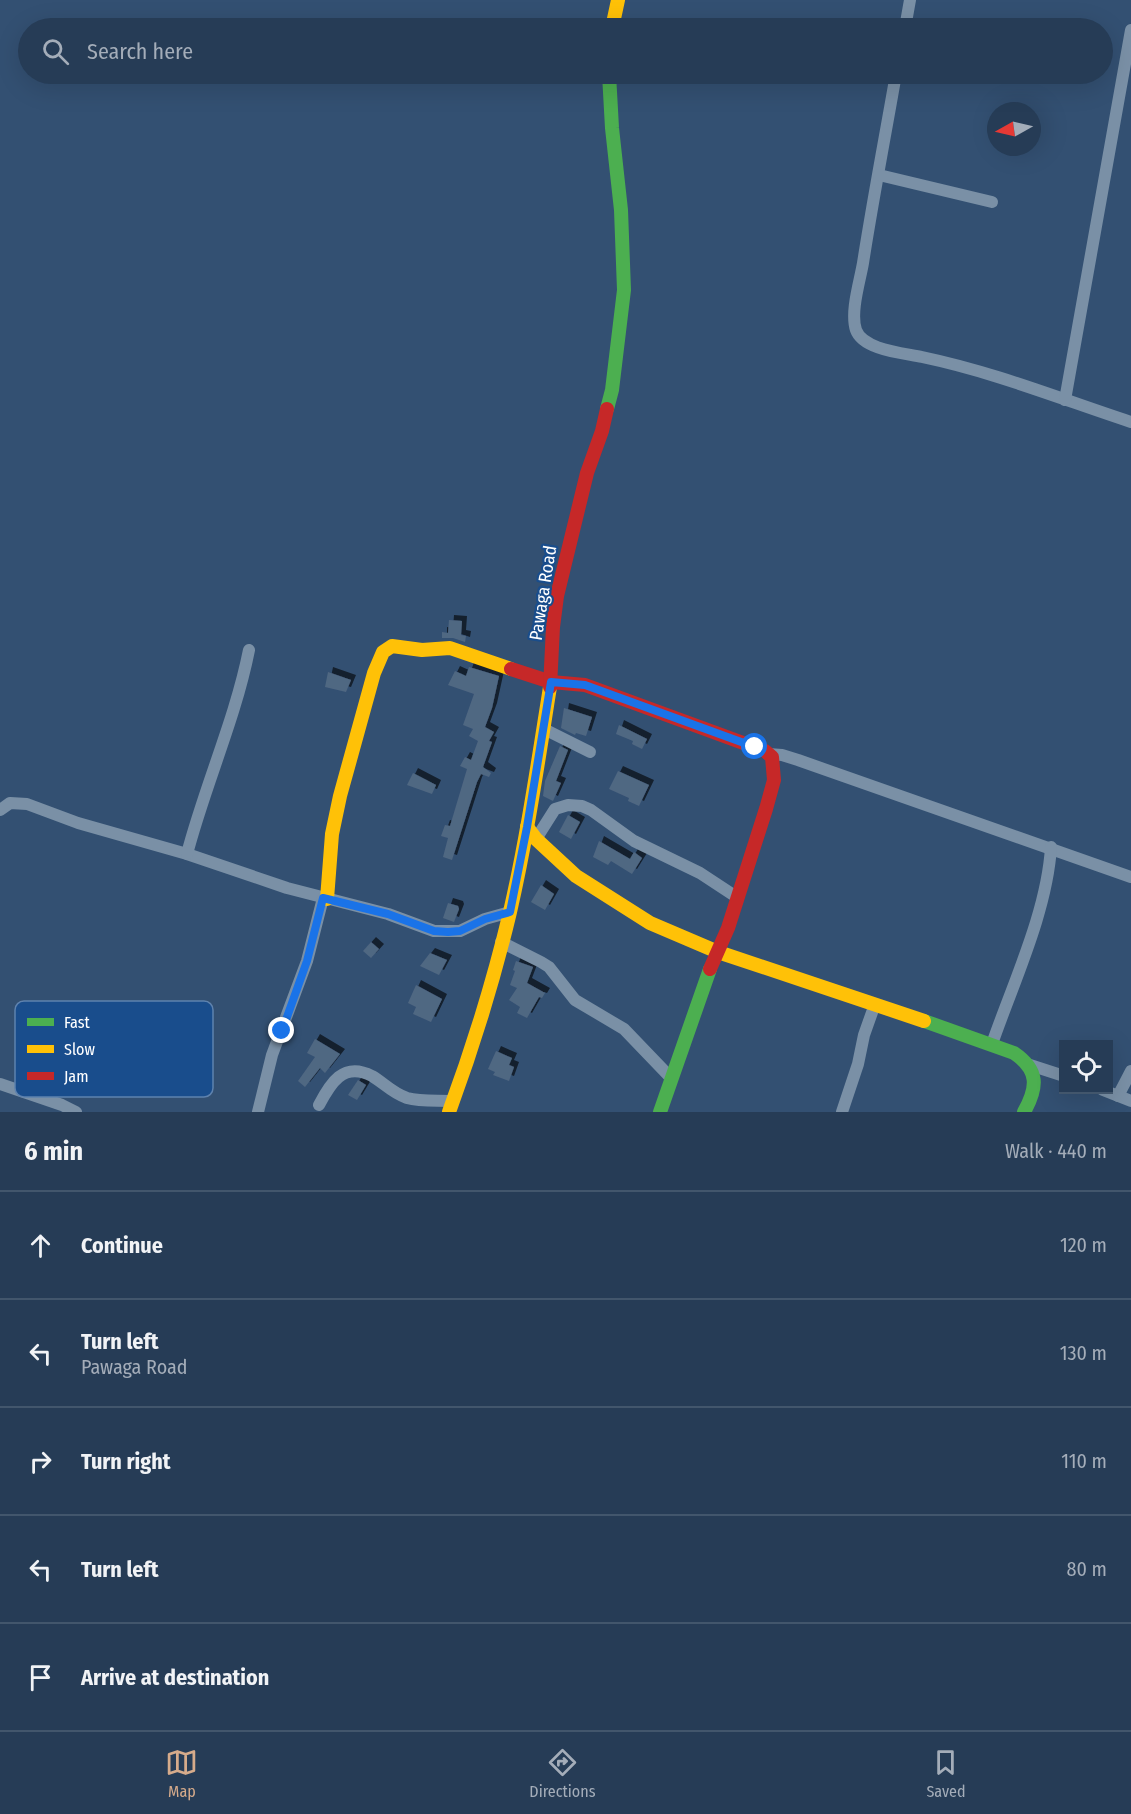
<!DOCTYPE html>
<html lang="en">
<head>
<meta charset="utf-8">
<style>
  :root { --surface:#263c56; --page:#324760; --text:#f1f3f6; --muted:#a4adb9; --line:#42566c; --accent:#d6ab8b }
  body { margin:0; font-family:"Fira Sans Condensed",sans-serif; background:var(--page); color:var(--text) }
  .controls { position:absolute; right:18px; bottom:18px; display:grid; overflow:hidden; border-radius:0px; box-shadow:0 6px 24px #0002 }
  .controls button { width:54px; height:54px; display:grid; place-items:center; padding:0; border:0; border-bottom:2px solid var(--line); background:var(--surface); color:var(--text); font:30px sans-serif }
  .compass { position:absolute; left:987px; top:102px; width:54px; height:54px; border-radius:50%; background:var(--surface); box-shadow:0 6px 24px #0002; rotate:262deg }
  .stop { position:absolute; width:18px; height:18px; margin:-14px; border:4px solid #1a73e8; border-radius:50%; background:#fff }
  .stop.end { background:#1a73e8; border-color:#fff; box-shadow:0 2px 6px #0008 }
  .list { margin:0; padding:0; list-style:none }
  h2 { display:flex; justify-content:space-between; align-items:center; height:78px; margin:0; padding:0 24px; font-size:26px }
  h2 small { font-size:20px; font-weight:400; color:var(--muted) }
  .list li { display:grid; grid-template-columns:39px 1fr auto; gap:18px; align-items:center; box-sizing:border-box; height:108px; padding:0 24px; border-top:2px solid var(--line) }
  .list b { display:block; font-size:22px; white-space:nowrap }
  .list p { margin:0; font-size:20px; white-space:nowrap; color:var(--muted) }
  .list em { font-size:20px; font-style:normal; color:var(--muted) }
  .icon { flex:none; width:33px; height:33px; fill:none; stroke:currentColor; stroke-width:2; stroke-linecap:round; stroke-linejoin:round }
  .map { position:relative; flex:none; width:1131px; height:1112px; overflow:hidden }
  .search { position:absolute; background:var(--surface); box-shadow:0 6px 24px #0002; left:18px; right:18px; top:18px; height:66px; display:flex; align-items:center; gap:15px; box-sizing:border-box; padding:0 21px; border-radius:33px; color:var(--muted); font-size:22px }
  .sheet { height:618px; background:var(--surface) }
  nav { display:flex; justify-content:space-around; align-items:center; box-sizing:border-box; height:84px; border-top:2px solid var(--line); background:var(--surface); font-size:16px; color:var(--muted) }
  nav a { display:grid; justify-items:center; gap:3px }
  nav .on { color:var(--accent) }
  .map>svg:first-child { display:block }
  .building { fill:#506782; filter:url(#shadow) }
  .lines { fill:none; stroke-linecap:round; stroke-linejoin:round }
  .street { stroke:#7a90a6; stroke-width:12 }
  .fast { stroke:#4caf50; stroke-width:14 }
  .slow { stroke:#ffc107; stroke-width:14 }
  .jam { stroke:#c62828; stroke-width:14 }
  .route { stroke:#1a73e8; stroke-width:8 }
  .labels { text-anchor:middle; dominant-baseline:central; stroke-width:4.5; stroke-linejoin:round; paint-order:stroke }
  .street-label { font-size:18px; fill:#fff; stroke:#194d8c }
  .key { fill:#194d8c; stroke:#5e82ae; stroke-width:1.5 }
  .key-label { font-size:16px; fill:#fff }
</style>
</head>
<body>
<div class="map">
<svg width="1131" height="1112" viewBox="0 0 1131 1112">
  <defs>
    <filter id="shadow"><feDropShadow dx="5" dy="-5" stdDeviation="0" flood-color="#0009"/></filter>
  </defs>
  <rect width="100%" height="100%" fill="#335072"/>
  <g class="building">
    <polygon points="449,620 462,621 461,635 466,636 465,642 453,638 442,638 442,632 448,633"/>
    <polygon points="469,667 499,676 492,708 485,727 494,732 489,741 492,742 483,767 491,773 489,777 481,774 477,782 452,860 443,857 448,838 441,836 445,825 450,826 467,769 460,766 465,757 471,760 478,741 469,736 473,729 463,725 474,694 448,685 455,671 466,676"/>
    <polygon points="328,672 351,680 346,692 325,687"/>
    <polygon points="564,708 592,717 586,736 576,733 575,735 561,728"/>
    <polygon points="619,725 647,739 642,749 632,744 633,741 616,734"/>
    <polygon points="560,746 568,750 556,781 561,783 553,801 543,796 545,781"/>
    <polygon points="618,771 649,785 639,806 628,801 629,798 609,789"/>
    <polygon points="413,773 436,785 432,794 407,785"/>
    <polygon points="568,815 580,822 571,839 559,832"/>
    <polygon points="599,841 630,859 634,852 642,858 632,874 611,861 608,865 593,857"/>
    <polygon points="541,885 554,894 545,910 531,902"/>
    <polygon points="448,903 458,906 459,909 454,922 443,918"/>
    <polygon points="371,942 379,949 371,958 363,951"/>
    <polygon points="430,953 447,960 439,975 420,966"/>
    <polygon points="516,961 533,967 527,983 545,993 542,998 539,997 527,1018 517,1013 520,1007 509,1000 517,988 510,985 515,971 513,970"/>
    <polygon points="416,985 442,999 431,1022 413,1014 416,1007 408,1003"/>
    <polygon points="315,1039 340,1054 325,1073 320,1068 305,1087 298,1081 315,1057 307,1053"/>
    <polygon points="496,1051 512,1058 509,1065 514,1067 509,1081 493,1075 495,1072 488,1069"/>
    <polygon points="358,1080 366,1085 357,1100 348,1095"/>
  </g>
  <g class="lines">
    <g class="street">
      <polyline points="905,28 910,0"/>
      <path d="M896,74C885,137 873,199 863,263C860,281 850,312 856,330C863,350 904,353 922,357C994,372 1061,399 1131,422"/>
      <polyline points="879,175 992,202"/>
      <polyline points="1065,400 1131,30"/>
      <polyline points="544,729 590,752"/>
      <polyline points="768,754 782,755 798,760 1131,877"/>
      <polyline points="0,810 10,803 27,804 78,823 187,854 287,888 388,914 434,931 460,931 485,919 510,912"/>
      <polyline points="536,839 555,809 568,805 582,806 591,810 634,841 700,873 738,898"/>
      <path d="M187,854C205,785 235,720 249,650"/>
      <polyline points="501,942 541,962 549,967 575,1000 624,1029 672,1079"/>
      <path d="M992,1044C1013,983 1047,912 1051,847"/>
      <polyline points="1030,1065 1064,1076"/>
      <polyline points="0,1084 62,1105 76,1112"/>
      <polyline points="1103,1090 1131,1101"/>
      <polyline points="1118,1096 1131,1071"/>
      <path d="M319,1105C330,1084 343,1061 372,1076C384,1083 392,1093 407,1098C421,1102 439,1100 453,1101"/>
      <polyline points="258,1112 272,1055 307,961 323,898"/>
      <polyline points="842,1112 858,1064 864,1035 875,1004"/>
    </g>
    <g class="fast">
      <polyline points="607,409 612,390 624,290 621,210 612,128 609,74"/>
      <path d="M924,1021L1014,1053C1039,1070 1038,1087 1024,1112"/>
      <polyline points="660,1112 710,969"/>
    </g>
    <g class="slow">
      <polyline points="612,28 618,0"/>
      <polyline points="527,827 536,839 576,876 650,923 718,952 924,1021"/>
      <polyline points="327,899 332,834 340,796 374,673 383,652 392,646 422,650 450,648 511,669"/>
      <path d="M449,1112C473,1047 494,979 510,912C527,838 538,762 550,687"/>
    </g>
    <g class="jam">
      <polyline points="511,669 551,682 585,685 765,751 772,757 774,780 766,809 728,928 710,969"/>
      <polyline points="550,687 553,627 557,596 587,473 602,431 607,409"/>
    </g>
  </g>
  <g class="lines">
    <polyline class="route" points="282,1031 307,961 323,898 388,914 434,931 448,932 460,931 485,919 510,912 527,827 551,682 585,685 755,747"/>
  </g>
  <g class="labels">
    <g class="street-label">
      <text transform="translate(543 593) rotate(-81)">Pawaga Road</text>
    </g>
  </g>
  <rect x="15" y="1001" width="198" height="96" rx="9" class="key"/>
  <rect x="27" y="1018" width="27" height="8" fill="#4caf50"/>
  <rect x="27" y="1045" width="27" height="8" fill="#ffc107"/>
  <rect x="27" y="1072" width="27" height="8" fill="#c62828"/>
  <g class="key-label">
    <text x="64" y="1028">Fast</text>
    <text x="64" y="1055">Slow</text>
    <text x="64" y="1082">Jam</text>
  </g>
</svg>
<div class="controls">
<button><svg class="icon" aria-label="locate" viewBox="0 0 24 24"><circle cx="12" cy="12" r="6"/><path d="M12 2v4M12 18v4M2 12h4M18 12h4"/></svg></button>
</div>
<svg class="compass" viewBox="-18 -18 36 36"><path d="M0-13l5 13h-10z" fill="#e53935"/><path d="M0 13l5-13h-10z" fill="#a4adb9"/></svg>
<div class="stop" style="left:755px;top:747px"></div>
<div class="stop end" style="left:282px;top:1031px"></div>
<div class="search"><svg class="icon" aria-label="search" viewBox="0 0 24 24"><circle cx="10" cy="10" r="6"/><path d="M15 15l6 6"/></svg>Search here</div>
</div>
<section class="sheet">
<h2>6 min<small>Walk · 440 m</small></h2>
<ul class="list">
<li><svg class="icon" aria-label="ahead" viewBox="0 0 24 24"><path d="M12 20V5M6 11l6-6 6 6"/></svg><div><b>Continue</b></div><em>120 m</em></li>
<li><svg class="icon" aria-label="left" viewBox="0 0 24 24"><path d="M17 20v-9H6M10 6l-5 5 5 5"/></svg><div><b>Turn left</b><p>Pawaga Road</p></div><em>130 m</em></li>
<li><svg class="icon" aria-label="right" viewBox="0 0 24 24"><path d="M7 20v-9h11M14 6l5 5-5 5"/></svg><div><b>Turn right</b></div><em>110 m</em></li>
<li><svg class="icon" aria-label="left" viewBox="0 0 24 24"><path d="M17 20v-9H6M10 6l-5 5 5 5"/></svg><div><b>Turn left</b></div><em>80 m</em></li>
<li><svg class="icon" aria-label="arrive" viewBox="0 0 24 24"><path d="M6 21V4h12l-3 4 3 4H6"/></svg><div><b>Arrive at destination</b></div></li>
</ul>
</section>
<nav>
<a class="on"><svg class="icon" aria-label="map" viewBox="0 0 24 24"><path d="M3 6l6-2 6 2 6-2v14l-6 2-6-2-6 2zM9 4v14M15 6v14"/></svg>Map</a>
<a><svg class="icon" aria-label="directions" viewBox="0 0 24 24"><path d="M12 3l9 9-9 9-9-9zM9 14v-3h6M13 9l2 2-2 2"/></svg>Directions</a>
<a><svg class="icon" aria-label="saved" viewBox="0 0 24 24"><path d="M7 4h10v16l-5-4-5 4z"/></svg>Saved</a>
</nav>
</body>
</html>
